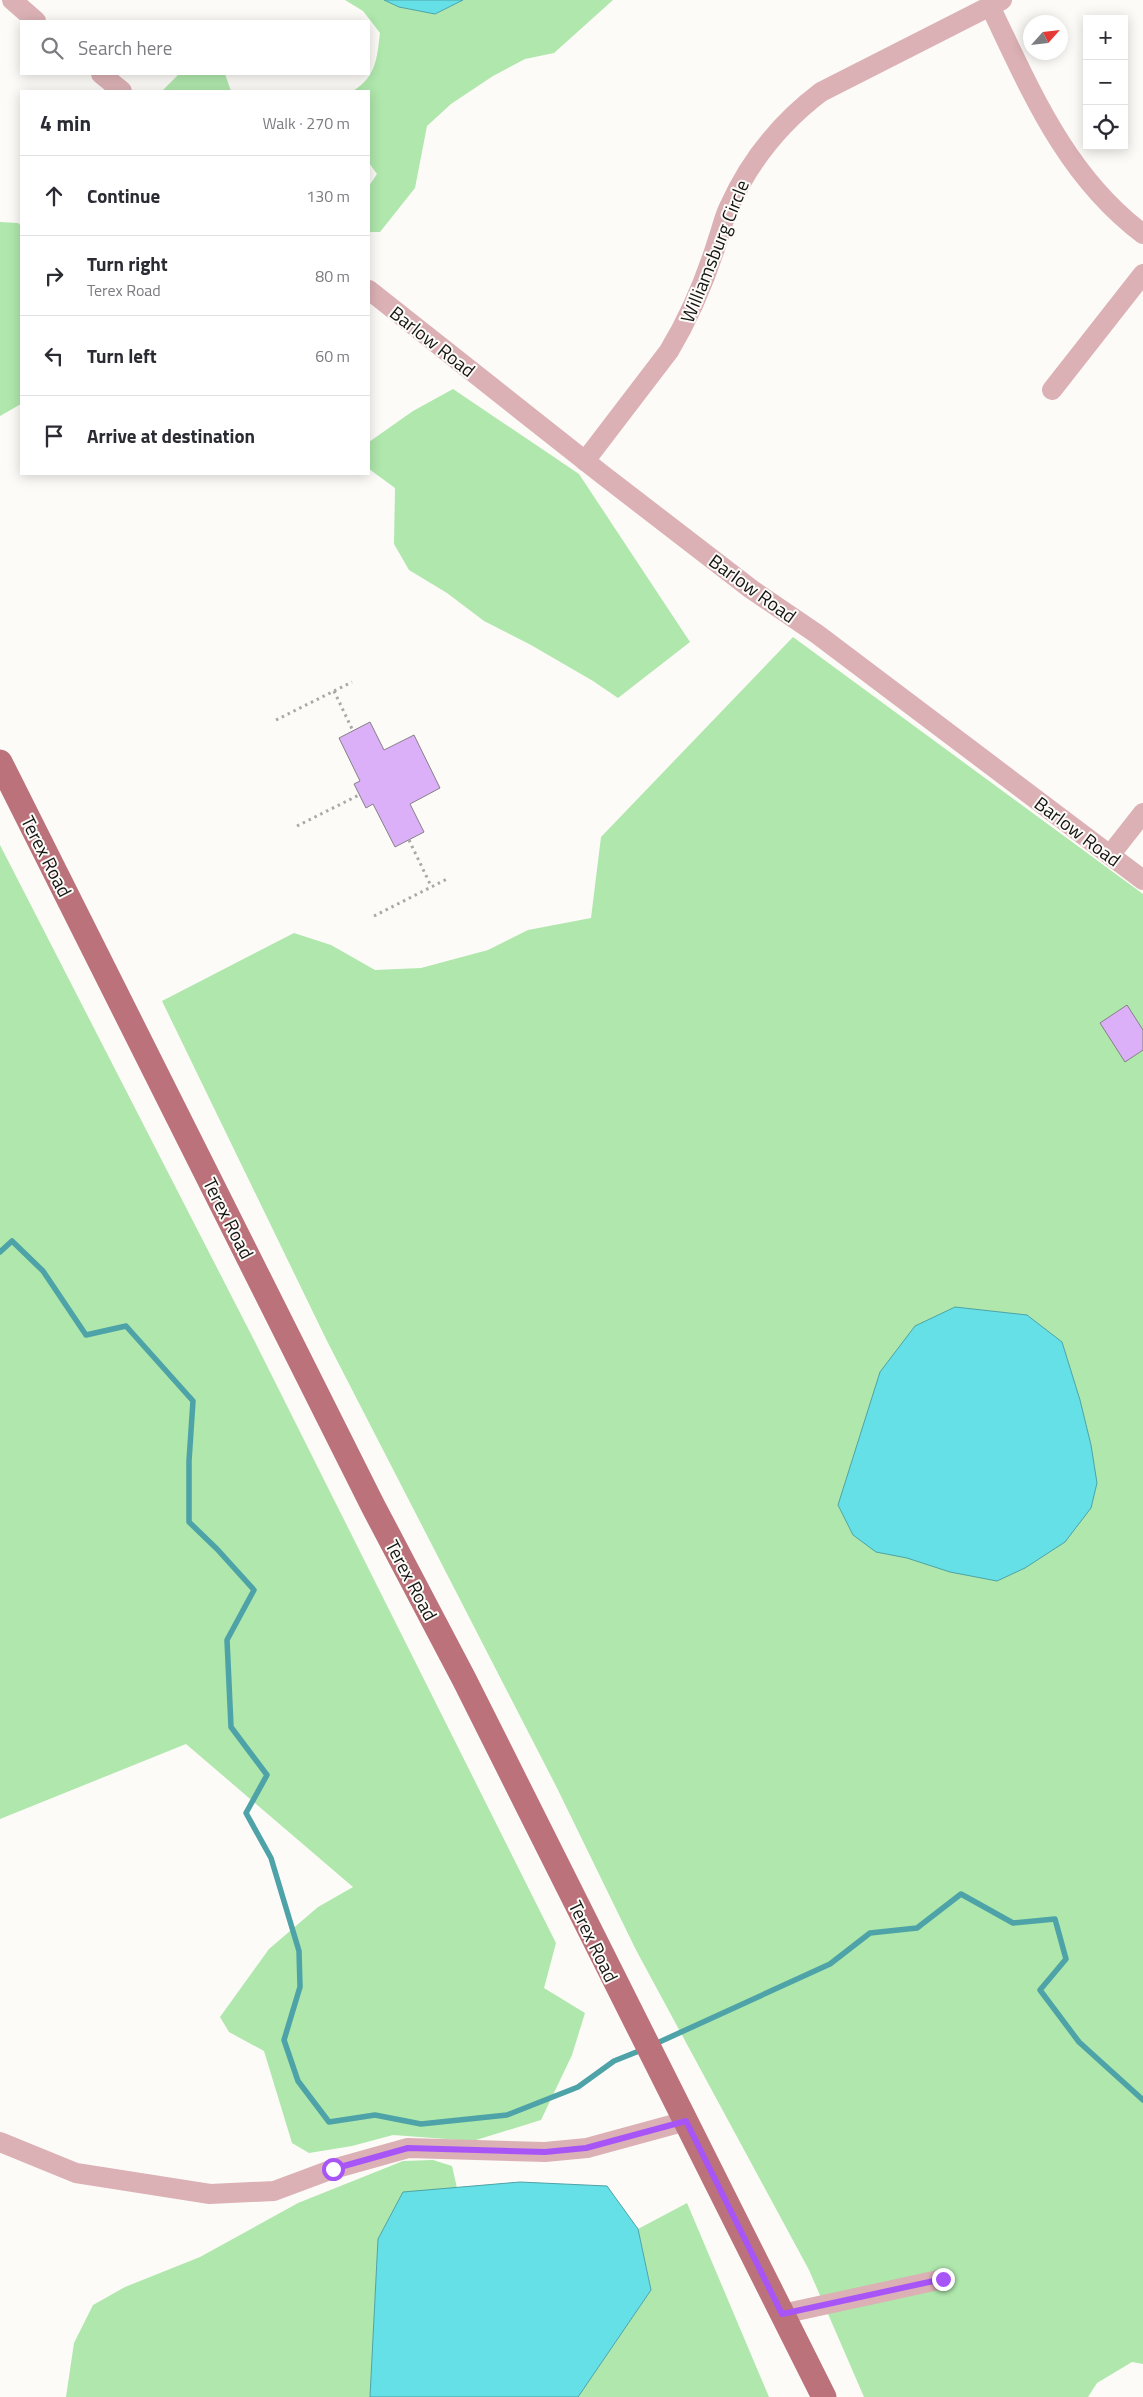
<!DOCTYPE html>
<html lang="en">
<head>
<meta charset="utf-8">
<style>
  :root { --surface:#fff; --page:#f2f2f3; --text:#2b2b33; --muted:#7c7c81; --line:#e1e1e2 }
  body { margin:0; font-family:"Titillium Web",sans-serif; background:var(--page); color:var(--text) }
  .controls { position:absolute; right:15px; top:15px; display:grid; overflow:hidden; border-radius:0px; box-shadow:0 2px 12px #0003 }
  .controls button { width:45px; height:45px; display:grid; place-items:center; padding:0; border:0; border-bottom:1px solid var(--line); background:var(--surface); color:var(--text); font:25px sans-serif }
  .compass { position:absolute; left:1023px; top:15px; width:45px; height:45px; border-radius:50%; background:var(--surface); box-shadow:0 2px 12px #0003; rotate:63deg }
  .stop { position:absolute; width:15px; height:15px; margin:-11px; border:4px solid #a855f7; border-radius:50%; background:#fff }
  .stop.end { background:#a855f7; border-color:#fff; box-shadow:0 1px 5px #0008 }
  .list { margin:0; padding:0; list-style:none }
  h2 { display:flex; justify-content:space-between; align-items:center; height:65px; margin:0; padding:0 20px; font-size:21px }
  h2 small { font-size:16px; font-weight:400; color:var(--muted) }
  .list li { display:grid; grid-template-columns:32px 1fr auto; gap:15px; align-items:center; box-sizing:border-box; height:80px; padding:0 20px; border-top:1px solid var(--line) }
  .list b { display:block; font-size:19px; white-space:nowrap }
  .list p { margin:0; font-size:16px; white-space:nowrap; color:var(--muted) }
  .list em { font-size:16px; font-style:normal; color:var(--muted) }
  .icon { flex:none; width:28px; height:28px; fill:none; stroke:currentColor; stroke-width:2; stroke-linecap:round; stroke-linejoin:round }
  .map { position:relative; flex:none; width:1143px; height:2397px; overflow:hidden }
  .search { position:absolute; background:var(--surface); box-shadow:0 2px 12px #0003; left:20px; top:20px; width:350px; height:55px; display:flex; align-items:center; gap:12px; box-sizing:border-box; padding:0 18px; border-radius:0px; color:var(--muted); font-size:19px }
  .panel { position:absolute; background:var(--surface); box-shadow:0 2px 12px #0003; left:20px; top:90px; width:350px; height:385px; border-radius:0px }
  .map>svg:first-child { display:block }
  .green { fill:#afe7ac }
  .water { fill:#65e0e6; stroke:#4da3a7 }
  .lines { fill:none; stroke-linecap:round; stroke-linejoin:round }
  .stream { stroke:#4da3a7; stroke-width:5.5 }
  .building { fill:#dcb0f8; stroke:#838184 }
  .path { stroke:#aaa9a6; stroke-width:3; stroke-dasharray:2.5 4; stroke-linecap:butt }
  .minor { stroke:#dbb1b5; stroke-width:20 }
  .major { stroke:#bb727a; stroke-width:25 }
  .route { stroke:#a855f7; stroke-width:6 }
  .labels { text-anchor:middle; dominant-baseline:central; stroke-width:4; stroke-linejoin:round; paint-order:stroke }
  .street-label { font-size:19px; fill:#151513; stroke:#fdfbf8 }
</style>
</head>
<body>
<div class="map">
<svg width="1143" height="2397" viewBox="0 0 1143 2397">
  <rect width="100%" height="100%" fill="#fdfbf8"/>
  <g class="green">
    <path d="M345,0H384L399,7L435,14L463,0H613L554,53L525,59L493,76L451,104L427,126L415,188L380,232H369V186L377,174L369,163V91H353C376,77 377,58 380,33L363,11Z"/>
    <polygon points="179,74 225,74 231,91 162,91"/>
    <polygon points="0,222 18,223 21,226 21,404 0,416"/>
    <polygon points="453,389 579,474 690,642 618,698 593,681 531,645 484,621 447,593 409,570 394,544 395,488 369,469 369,442 413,411"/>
    <polygon points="793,637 1143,894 1143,2364 1132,2362 1097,2383 1088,2397 864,2397 809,2270 636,1950 557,1788 327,1341 162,1001 294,933 331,945 375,970 421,968 488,950 528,930 591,918 601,837"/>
    <polygon points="0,845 254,1340 556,1943 544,1988 585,2013 572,2055 541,2120 473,2141 393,2135 352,2146 309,2153 292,2143 264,2051 229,2032 220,2017 269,1949 318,1907 353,1887 186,1744 0,1819"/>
    <polygon points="433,2160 452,2166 457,2188 403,2193 378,2239 370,2397 66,2397 74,2343 93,2305 125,2287 200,2257 298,2203 403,2161"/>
    <polygon points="687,2203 769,2397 578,2397 651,2290 638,2229"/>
  </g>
  <g class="water">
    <polygon points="384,0 463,0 435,14 399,7"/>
    <polygon points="955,1307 1027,1315 1062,1342 1080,1400 1091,1445 1097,1483 1091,1508 1065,1542 1025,1568 997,1581 950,1572 907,1558 876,1552 853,1535 838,1505 880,1372 915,1326"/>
    <polygon points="520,2182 607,2186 638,2229 651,2290 578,2397 370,2397 378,2239 403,2192"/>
  </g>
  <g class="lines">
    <g class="stream">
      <polyline points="0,1252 12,1241 43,1271 86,1335 126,1326 193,1401 189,1461 189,1522 217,1549 254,1590 227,1640 231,1727 267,1775 246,1813 271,1858 299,1951 300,1987 284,2040 298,2081 329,2122 375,2115 421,2124 507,2115 578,2087 614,2061 644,2049"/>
      <polyline points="655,2044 830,1964 870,1933 917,1928 961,1894 1013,1923 1055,1919 1066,1959 1040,1990 1079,2042 1143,2100"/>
    </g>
  </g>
  <g class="building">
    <polygon points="370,722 384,750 414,735 440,788 410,804 424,832 395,847 373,804 366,808 354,784 360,781 339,738"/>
    <polygon points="1127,1005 1143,1030 1143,1050 1125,1062 1100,1023"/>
  </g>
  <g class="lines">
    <g class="path">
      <polyline points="334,691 353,731"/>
      <polyline points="276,720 352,682"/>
      <polyline points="297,826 359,795"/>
      <polyline points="409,840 431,886"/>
      <polyline points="374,916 449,878"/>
    </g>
    <g class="minor">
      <polyline points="12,0 36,21"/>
      <path d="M990,6C1031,91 1065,175 1143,234"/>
      <polyline points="101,74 122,91"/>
      <polyline points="369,290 603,475 751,589 817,634 1143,880"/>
      <polyline points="1052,390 1143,274"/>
      <path d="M585,461L669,351C690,316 706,278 718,239C722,228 724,217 729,207C750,160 780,123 821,92L1002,0"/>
      <polyline points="1110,855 1143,813"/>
      <polyline points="0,2142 76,2173 210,2194 274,2191 333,2169 408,2148 545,2152 587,2148 686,2121"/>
      <polyline points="782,2314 943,2279"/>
    </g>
    <polyline class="major" points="0,762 373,1506 464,1679 824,2397"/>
  </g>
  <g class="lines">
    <polyline class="route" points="333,2169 408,2148 545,2152 586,2148 686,2121 782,2314 943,2279"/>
  </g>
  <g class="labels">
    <g class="street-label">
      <text transform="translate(714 251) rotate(-68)">Williamsburg Circle</text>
      <text transform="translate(433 341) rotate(38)">Barlow Road</text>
      <text transform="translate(753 588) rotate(36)">Barlow Road</text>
      <text transform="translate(1078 831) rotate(37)">Barlow Road</text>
      <text transform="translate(47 856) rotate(63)">Terex Road</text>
      <text transform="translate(229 1218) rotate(63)">Terex Road</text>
      <text transform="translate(412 1580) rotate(62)">Terex Road</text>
      <text transform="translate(594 1941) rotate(64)">Terex Road</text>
    </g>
  </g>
</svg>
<div class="controls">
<button>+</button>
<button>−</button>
<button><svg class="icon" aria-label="locate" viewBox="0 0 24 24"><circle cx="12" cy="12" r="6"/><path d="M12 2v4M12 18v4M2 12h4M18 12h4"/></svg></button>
</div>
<svg class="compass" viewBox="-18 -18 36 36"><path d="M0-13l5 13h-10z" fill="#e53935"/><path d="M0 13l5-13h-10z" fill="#7c7c81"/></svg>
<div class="stop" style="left:333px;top:2169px"></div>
<div class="stop end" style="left:943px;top:2279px"></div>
<div class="search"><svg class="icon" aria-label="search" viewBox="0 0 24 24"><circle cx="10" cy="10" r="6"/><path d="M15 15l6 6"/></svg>Search here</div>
<section class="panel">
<h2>4 min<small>Walk · 270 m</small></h2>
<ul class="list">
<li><svg class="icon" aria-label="ahead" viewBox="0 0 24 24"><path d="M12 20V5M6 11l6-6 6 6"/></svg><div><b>Continue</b></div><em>130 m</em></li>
<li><svg class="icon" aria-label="right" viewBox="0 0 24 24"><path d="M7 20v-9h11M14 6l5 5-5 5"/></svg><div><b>Turn right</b><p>Terex Road</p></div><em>80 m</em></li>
<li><svg class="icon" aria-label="left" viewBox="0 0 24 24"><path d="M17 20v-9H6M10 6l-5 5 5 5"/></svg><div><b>Turn left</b></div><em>60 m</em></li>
<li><svg class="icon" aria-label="arrive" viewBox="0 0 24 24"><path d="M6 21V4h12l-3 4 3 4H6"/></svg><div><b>Arrive at destination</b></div></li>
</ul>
</section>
</div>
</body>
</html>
